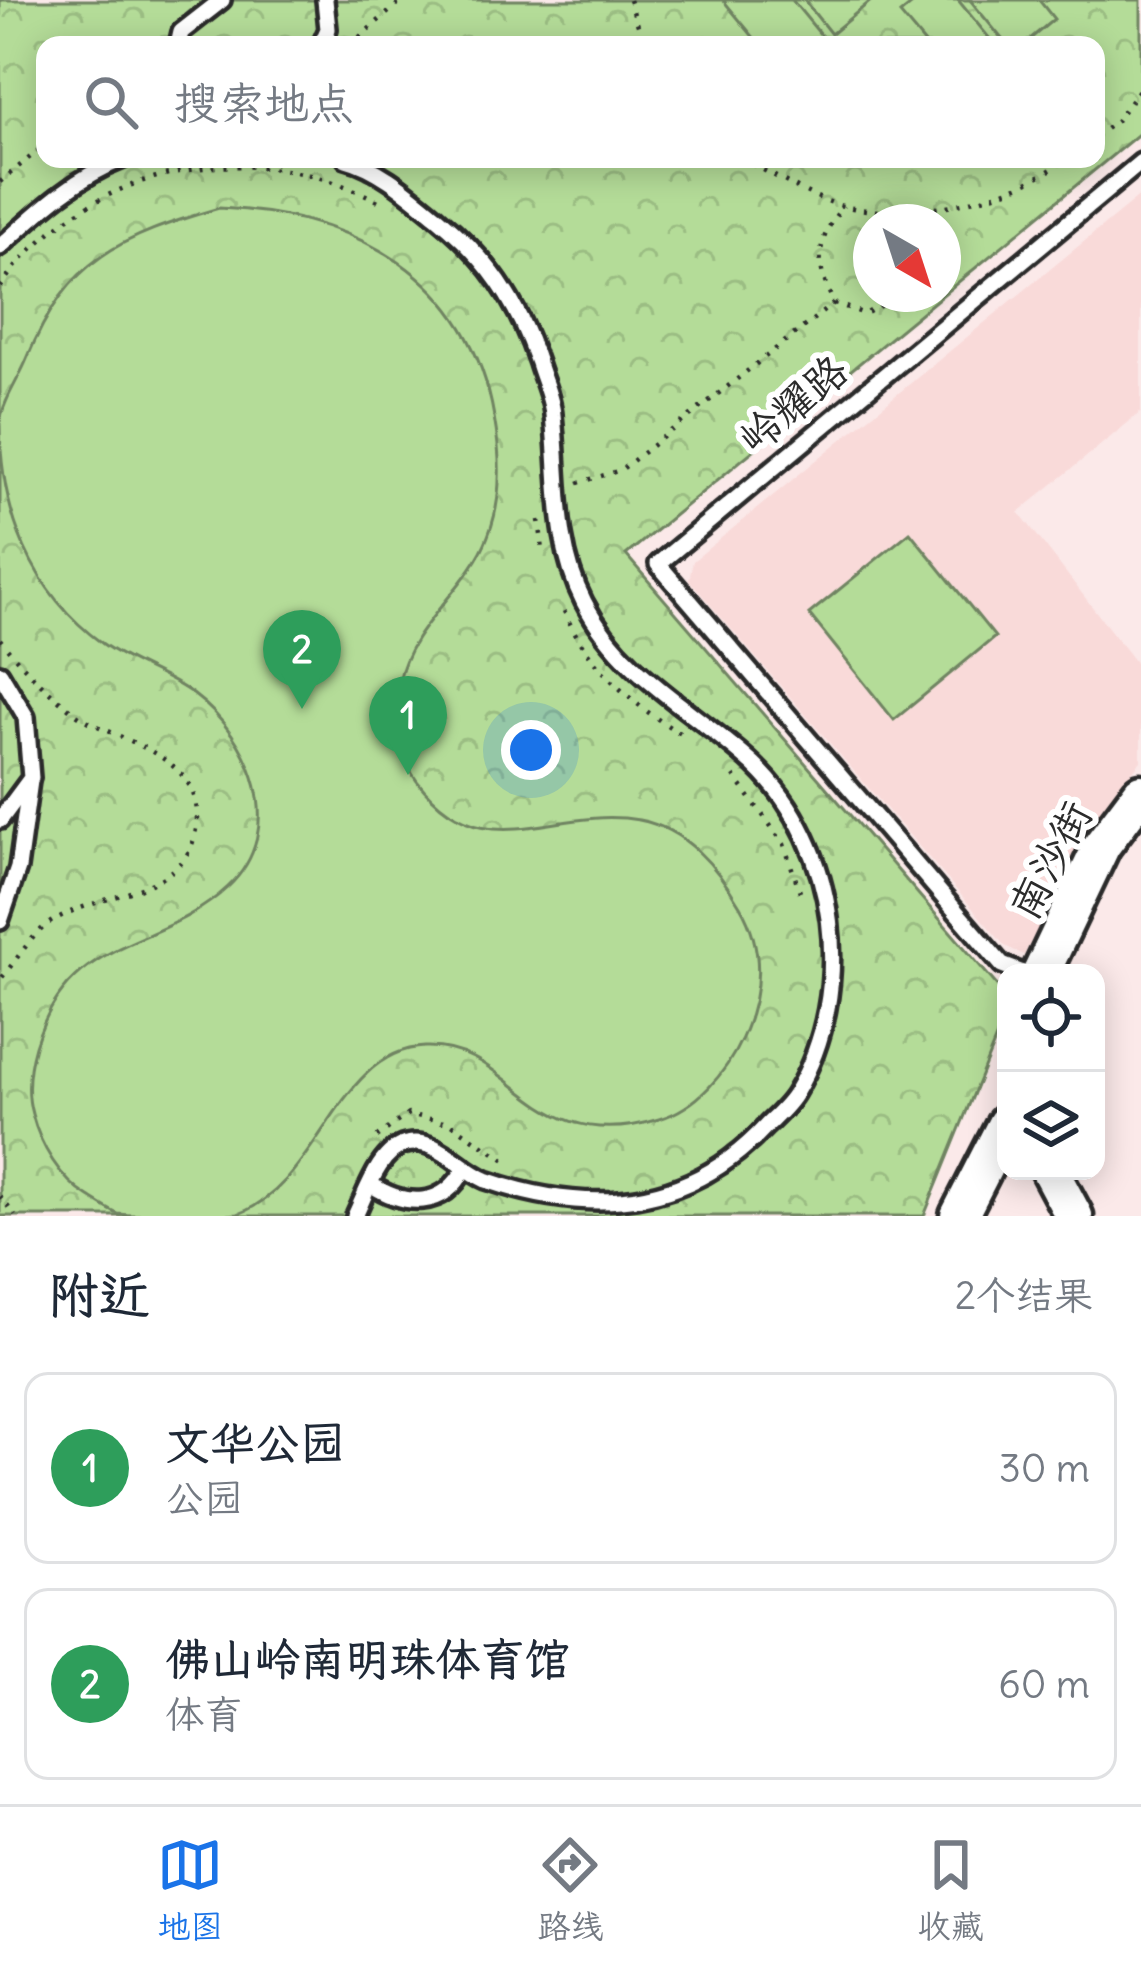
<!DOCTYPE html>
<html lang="zh">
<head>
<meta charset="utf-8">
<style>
  :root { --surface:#fff; --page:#f6f6f7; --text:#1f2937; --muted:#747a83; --line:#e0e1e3; --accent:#1a73e8 }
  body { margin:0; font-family:Delius,"LXGW WenKai TC",sans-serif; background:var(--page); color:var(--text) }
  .controls { position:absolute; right:36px; bottom:36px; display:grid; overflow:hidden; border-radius:24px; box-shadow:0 6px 30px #0003 }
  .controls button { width:108px; height:108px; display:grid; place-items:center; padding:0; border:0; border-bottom:3px solid var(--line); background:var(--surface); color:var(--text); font:60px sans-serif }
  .compass { position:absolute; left:853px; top:204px; width:108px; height:108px; border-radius:50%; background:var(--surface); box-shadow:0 6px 30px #0003; rotate:141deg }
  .you { position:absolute; left:531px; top:750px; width:42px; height:42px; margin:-30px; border:9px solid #fff; border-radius:50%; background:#1a73e8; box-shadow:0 0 0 18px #1a73e833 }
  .badge { display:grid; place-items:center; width:78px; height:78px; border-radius:50%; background:var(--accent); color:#fff; font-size:39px; font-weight:700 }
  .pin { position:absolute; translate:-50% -99px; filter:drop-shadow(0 3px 6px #0008) }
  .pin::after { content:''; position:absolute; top:63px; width:42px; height:36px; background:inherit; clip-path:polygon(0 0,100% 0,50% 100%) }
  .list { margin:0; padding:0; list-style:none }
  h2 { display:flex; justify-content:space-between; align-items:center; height:156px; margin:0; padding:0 48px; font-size:51px }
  h2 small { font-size:39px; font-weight:400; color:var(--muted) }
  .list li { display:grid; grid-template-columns:78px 1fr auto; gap:36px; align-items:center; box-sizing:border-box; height:192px; margin:0 24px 24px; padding:0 24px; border:3px solid var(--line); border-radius:24px }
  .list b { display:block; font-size:45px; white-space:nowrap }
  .list p { margin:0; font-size:39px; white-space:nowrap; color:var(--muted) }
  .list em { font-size:39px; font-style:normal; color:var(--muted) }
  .icon { flex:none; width:66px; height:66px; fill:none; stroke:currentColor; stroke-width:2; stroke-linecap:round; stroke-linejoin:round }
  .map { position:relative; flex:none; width:1141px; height:1216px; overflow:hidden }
  .search { position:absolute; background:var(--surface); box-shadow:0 6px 30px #0003; left:36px; right:36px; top:36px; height:132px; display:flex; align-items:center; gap:30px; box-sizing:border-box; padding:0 42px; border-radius:24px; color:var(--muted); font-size:45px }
  .sheet { height:588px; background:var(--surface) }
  nav { display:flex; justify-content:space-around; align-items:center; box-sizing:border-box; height:168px; border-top:3px solid var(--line); background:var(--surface); font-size:33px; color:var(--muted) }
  nav a { display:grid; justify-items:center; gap:6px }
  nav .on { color:var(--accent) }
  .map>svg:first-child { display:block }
  .built { fill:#f9dad9 }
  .park { fill:url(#park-crowns); stroke:#708462; stroke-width:3; fill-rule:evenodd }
  .pitch { fill:#b4dc98; stroke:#708462; stroke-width:3 }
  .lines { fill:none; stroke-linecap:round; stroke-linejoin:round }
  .service-casing { stroke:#2b2b2b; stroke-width:24 }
  .tertiary-casing { stroke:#2b2b2b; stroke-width:45 }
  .path { stroke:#2b2b2b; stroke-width:4.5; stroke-dasharray:3 9; stroke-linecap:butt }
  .service { stroke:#fff; stroke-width:15 }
  .tertiary { stroke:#fff; stroke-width:36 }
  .labels { text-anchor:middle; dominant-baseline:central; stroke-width:12; stroke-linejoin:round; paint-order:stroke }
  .street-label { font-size:42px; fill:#2b2b2b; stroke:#fff }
</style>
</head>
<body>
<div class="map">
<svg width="1141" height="1216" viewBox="0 0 1141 1216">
  <defs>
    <pattern id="park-crowns" width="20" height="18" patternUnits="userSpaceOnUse" patternTransform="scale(3)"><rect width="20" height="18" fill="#b4dc98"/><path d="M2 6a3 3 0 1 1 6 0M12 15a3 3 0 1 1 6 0" fill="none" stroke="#9bbd83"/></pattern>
  </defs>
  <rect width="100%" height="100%" fill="#fbe9e9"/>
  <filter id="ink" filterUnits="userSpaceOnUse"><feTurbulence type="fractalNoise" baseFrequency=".00833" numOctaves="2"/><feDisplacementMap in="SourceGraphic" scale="24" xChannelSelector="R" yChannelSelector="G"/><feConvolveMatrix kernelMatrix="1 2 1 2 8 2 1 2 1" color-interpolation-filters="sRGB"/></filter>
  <g filter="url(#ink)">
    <polygon class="built" points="1141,195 1141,412 1019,512 1141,670 1141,761 1095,819 1024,955 1005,946 689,580 693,561"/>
    <path class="park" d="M0,0H1141V132L626,555L1006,996V1014L924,1216H0ZM45,45H1096V159H45ZM871,222H943V294H871Z"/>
    <g class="pitch">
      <polygon points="723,0 792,0 825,40 818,45 760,45"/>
      <polygon points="804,0 872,0 831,34"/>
      <polygon points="917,0 958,0 995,45 926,45 900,14"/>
      <polygon points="970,0 1039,0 1054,19 1023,45 1007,45"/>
      <path d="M219,208C354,214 470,275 494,417C501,456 503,499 488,536C469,588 409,626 399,682C394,714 397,754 417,781C485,869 551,805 639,820C686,829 717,867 740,906C765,949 762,993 742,1038C726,1073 697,1108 659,1119C531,1159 515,1044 425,1047C337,1050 320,1184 238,1214C221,1216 136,1216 118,1214C108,1210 99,1203 89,1197C60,1180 40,1145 32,1114C26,1093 29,1067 35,1046C70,932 159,952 228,887C289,830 252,738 193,694C166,674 131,664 103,644C31,592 0,512 0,422C3,401 19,379 27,359C68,258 120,237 219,208Z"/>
      <polygon points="910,532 995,637 894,720 809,614"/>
    </g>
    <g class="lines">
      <defs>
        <g id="service">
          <polyline points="178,45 181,32 222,0"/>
          <polyline points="321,45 328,29 325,0"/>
          <path d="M346,159C380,168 410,195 437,217C488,259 517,300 538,363C543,380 552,398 553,415C560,478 554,544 584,602C622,676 696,711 754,765C839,845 856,992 796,1092C789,1105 776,1116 766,1126C689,1210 590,1216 486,1180C458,1168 438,1137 406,1144C379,1150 366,1194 355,1216"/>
          <path d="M0,247C37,213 75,177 123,159"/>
          <polyline points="0,673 26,717 31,778 0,820"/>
          <polyline points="0,921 18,868 30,781"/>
          <polyline points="1023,973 1002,965 658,564 1141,162"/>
          <path d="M370,1184C405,1207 444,1209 465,1168"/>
        </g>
        <g id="tertiary">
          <polyline points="1041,973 1102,845 1141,793"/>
          <polyline points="1050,1171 1074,1216"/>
          <polyline points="959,1216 1006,1124"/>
        </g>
      </defs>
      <use href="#service" class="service-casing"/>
      <use href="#tertiary" class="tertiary-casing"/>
      <g class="path">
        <polyline points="629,0 645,45"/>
        <polyline points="350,45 403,0"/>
        <polyline points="1096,136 1116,121 1141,87"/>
        <path d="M742,159C773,174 810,198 843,206C907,222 1016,199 1066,159"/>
        <polyline points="0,182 45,145"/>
        <path d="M0,287C87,163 254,133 384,204"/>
        <polyline points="834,303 865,314 901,294"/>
        <path d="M578,483L621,470L834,303C814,263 816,241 843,206"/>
        <polyline points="539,520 543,550"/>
        <path d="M564,611C588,666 633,706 683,735"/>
        <path d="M0,639C19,664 47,691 72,711C114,743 208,752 196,829C186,898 95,891 48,924C30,937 15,962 0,980"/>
        <polyline points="734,776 784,844 801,895"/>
        <polyline points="377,1137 408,1114 452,1124 511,1164"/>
        <polyline points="0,1196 15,1216"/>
      </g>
      <use href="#service" class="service"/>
      <use href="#tertiary" class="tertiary"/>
    </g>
  </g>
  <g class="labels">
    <g class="street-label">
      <text transform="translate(793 404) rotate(-40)">岭耀路</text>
      <text transform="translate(1050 860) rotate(-62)">南沙街</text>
    </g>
  </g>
</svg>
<div class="controls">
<button><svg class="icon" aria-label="locate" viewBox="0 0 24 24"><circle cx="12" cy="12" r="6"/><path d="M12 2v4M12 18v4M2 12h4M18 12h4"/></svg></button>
<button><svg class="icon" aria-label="layers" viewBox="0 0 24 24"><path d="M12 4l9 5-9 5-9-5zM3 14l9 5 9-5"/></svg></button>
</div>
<svg class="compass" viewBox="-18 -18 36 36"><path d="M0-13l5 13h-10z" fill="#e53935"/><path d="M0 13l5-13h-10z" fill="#747a83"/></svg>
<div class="you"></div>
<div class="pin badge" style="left:408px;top:775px;background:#2e9e5b">1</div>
<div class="pin badge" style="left:302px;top:709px;background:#2e9e5b">2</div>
<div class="search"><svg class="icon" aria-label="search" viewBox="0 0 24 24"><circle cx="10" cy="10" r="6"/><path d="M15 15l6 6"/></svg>搜索地点</div>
</div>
<section class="sheet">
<h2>附近<small>2个结果</small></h2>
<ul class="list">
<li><span class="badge" style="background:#2e9e5b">1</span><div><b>文华公园</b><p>公园</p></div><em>30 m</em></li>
<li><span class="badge" style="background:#2e9e5b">2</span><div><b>佛山岭南明珠体育馆</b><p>体育</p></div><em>60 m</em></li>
</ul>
</section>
<nav>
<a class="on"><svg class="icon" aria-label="map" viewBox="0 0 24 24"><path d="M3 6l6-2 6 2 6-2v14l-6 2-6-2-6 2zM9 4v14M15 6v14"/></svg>地图</a>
<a><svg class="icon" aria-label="directions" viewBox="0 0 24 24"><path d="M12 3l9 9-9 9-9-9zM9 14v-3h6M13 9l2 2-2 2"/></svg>路线</a>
<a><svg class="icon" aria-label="saved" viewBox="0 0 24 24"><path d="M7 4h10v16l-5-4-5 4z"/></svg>收藏</a>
</nav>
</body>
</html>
